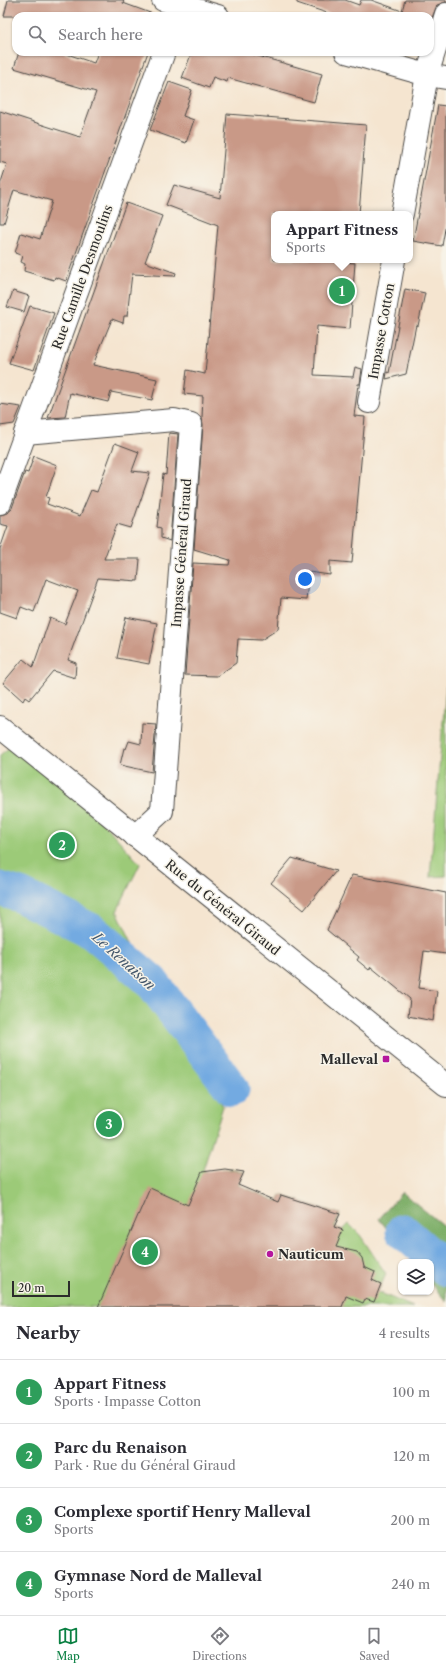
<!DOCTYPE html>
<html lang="en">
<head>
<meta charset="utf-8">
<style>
  :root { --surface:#fff; --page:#f7f7f7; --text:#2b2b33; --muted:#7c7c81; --line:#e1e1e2; --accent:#0b8043 }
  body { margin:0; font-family:"Libre Caslon Text",serif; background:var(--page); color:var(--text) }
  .controls { position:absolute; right:12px; bottom:12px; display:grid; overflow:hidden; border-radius:8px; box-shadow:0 1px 3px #0004 }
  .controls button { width:36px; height:36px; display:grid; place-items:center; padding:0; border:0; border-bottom:1px solid var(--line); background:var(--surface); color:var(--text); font:20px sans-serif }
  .scale { position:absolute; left:12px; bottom:10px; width:58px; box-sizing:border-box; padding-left:4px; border:2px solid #2b2b2b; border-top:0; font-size:11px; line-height:14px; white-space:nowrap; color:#2b2b2b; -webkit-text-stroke:3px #f7f3e8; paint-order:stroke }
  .you { position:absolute; left:305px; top:579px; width:14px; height:14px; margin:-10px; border:3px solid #fff; border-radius:50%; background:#1a73e8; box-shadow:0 0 0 6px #1a73e833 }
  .badge { display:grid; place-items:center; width:26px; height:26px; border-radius:50%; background:var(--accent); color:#fff; font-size:13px; font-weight:700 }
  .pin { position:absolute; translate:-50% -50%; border:2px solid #fff; box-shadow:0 1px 4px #0006 }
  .popup { position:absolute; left:271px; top:211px; width:142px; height:52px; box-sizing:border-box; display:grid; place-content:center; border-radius:8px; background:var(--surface); filter:drop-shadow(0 1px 3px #0005); font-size:13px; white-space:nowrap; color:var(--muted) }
  .popup b { font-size:15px; color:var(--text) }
  .popup::after { content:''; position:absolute; left:50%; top:100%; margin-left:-8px; border:8px solid transparent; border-top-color:var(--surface) }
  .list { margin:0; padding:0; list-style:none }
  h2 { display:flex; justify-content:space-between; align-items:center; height:52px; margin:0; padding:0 16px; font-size:17px }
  h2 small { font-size:13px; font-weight:400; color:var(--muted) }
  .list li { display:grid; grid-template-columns:26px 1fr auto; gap:12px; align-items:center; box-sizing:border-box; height:64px; padding:0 16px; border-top:1px solid var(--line) }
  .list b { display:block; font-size:15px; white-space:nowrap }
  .list p { margin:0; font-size:13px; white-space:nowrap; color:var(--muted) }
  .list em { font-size:13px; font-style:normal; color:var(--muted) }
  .icon { flex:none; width:22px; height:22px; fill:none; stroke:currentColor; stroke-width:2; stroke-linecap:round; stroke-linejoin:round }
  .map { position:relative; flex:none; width:446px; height:1307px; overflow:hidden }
  .search { position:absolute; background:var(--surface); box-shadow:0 1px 3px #0004; left:12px; right:12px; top:12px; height:44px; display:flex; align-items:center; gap:10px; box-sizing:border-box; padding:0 14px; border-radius:12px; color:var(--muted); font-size:15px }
  .sheet { height:308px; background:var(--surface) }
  nav { display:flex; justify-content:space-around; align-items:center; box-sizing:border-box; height:56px; border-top:1px solid var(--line); background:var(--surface); font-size:11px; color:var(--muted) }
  nav a { display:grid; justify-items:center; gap:2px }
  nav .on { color:var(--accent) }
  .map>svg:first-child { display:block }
  .green { fill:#9cca78; stroke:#647a52 }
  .forest { fill:#7dae68; stroke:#546c4a }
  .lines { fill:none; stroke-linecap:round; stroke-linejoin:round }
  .river { stroke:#73aae1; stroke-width:35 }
  .building { fill:#c99987 }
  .minor-casing { stroke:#494744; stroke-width:24 }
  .minor { stroke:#fff; stroke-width:22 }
  .poi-dot { fill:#b5179e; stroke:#f7f3e8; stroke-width:1.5 }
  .labels { text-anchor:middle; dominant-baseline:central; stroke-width:3; stroke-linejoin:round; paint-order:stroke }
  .street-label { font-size:13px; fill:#2b2b2b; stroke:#f7f3e8 }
  .poi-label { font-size:13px; font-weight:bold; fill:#2b2b2b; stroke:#f7f3e8; text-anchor:end }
  .water-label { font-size:14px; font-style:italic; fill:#44576b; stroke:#f7f3e8 }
</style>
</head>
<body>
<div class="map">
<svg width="446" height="1307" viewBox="0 0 446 1307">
  <rect width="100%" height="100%" fill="#f7f3e8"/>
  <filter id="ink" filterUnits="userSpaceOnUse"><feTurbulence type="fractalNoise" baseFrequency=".025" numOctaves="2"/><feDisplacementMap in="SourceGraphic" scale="8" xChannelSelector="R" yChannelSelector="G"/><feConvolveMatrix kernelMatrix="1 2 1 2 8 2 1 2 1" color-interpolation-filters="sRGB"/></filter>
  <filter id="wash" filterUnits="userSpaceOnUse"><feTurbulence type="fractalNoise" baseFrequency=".012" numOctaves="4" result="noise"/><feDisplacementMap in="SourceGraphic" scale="16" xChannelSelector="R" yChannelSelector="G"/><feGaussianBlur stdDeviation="0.9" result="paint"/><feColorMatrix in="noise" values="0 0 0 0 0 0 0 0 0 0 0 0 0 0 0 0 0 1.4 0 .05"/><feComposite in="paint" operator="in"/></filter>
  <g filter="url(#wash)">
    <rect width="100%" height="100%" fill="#f5e5d0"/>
    <g class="green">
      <polygon points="446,685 446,876 430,877"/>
      <path d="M17,741L106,826L140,864L117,911L151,982L223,1106L203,1170L215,1176L218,1170C227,1168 235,1170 244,1172L238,1185L278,1202L281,1195L340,1214L335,1227L343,1230L349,1224L360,1235L386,1274L378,1292L413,1307H0V755Z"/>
    </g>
    <polygon class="forest" points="402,1192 446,1228 446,1301 431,1284 431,1262 414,1262 379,1219"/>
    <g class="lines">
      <g class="river">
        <polyline points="0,889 20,895 92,931 151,981 232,1089"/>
        <polyline points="403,1231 446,1269"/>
      </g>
    </g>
    <g id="blocks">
      <g class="building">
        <polygon points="8,0 124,0 123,3 153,14 153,16 4,16"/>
        <polygon points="297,0 345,0 359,5 361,0 371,0 402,11 405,0 446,0 446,2 437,5 430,23 430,16 336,16 297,3"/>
        <polygon points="19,52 61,52 94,63 98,52 148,52 66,281 55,277 54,280 24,271 25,264 21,262 23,256 15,253 21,233 40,239 52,201 14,190 4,223 0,223 0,185 7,164 0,162 0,111 80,137 96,92 14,68"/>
        <polygon points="192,52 244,52 322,74 314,102 228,78 227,82 213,77 209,88 182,78"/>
        <polygon points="169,82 192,90 183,116 194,120 186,143 150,130"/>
        <polygon points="438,105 446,106 446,223 442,246 413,241"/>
        <polygon points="227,114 366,125 359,214 274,214 274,260 318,260 355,263 350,329 317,326 314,375 353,377 355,367 362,369 360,384 358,384 354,416 365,417 352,563 330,561 330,575 309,572 306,600 281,598 278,629 261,640 238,639 236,663 217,676 185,675 193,563 229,565 230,560 194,549 203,425 202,418 203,396 184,394 187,370 205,374 218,225 166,205 174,185 220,198"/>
        <polygon points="126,203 162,216 145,262 176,273 175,276 132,274 127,316 124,316 123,323 112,319 93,365 157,379 152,400 111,392 108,402 70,393 65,417 48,418"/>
        <polygon points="405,289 425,293 418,326 416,325 406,374 386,379 387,372 389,373"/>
        <polygon points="13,291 29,296 24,312 7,307"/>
        <polygon points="30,306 54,313 34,370 9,363"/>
        <polygon points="0,404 21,407 14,424 0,426"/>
        <polygon points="169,433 178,434 170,541 161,538 161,528 157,527 163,474 166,475"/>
        <polygon points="115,443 139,452 132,471 150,473 131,528 117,524 104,559 140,559 138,581 98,578 68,660 76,663 75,678 53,671 29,700 25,697 23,701 3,683 23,659 33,667 50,618 65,624 78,591 46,579 34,612 21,607 17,618 0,612 0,549 8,526 0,524 0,515 8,513 12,508 25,472 28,473 34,456 57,465 46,497 49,498 47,504 80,516 91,490 97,492"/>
        <polygon points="126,617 157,623 149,664 117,658"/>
        <polygon points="142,723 156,724 152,772 120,765 124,748 126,749 129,741 141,744"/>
        <polygon points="292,858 336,871 304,910 271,883"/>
        <polygon points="352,875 446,893 446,954 424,951 419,988 437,991 433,1021 408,1016 410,999 371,967 369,970 357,960 359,957 327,930"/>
        <polygon points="225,1169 244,1172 238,1185 278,1202 281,1195 340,1214 334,1227 343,1230 336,1247 357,1252 362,1258 364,1267 375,1272 372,1280 381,1284 374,1302 365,1299 363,1303 346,1296 342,1307 98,1307 150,1188 188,1205 202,1172"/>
      </g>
    </g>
  </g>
  <g filter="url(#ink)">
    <use href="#blocks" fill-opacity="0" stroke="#494744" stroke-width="1"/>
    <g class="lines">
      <defs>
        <g id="minor">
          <polyline points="163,0 218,16"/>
          <polyline points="346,52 427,75 446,78"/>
          <polyline points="402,214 427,75 446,14"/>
          <polyline points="369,402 394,260"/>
          <polyline points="25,433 174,420 191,424 162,811 135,836"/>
          <polyline points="0,503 164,52"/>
          <polyline points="0,727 446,1085"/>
        </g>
      </defs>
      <use href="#minor" class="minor-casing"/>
      <use href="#minor" class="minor"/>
    </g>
  </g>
  <g class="poi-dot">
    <rect x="382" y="1055" width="8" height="8" rx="2"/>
    <circle cx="270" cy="1254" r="4"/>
  </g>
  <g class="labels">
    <g class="street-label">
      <text transform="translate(82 277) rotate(-70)">Rue Camille Desmoulins</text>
      <text transform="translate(381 331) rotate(-80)">Impasse Cotton</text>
      <text transform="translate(181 553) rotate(-86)">Impasse Général Giraud</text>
      <text transform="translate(223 907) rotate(39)">Rue du Général Giraud</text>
    </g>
    <g class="poi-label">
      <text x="378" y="1059">Malleval</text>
      <text x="278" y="1254" text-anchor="start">Nauticum</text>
    </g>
    <g class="water-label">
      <text transform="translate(124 961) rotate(42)">Le Renaison</text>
    </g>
  </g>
</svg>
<div class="controls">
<button><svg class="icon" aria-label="layers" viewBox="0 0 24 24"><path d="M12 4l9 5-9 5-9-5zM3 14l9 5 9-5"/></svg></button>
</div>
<div class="scale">20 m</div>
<div class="you"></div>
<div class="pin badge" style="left:342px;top:291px;background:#2e9e5b">1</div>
<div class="popup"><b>Appart Fitness</b>Sports</div>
<div class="pin badge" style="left:62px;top:845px;background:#2e9e5b">2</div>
<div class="pin badge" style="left:109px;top:1124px;background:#2e9e5b">3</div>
<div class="pin badge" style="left:145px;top:1252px;background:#2e9e5b">4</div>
<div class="search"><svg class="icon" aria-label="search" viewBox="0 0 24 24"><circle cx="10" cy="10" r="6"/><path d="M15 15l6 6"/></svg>Search here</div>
</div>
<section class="sheet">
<h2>Nearby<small>4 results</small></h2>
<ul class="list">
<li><span class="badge" style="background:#2e9e5b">1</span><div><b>Appart Fitness</b><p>Sports · Impasse Cotton</p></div><em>100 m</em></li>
<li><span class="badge" style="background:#2e9e5b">2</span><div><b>Parc du Renaison</b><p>Park · Rue du Général Giraud</p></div><em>120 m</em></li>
<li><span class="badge" style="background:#2e9e5b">3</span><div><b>Complexe sportif Henry Malleval</b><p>Sports</p></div><em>200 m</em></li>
<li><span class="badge" style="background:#2e9e5b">4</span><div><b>Gymnase Nord de Malleval</b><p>Sports</p></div><em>240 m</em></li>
</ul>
</section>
<nav>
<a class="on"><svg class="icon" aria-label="map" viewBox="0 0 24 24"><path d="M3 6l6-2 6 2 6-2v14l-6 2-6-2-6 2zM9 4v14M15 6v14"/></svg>Map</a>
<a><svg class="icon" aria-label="directions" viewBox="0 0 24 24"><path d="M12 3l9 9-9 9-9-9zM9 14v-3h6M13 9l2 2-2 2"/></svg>Directions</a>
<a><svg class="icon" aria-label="saved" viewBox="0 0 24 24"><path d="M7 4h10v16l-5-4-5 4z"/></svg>Saved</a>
</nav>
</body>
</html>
